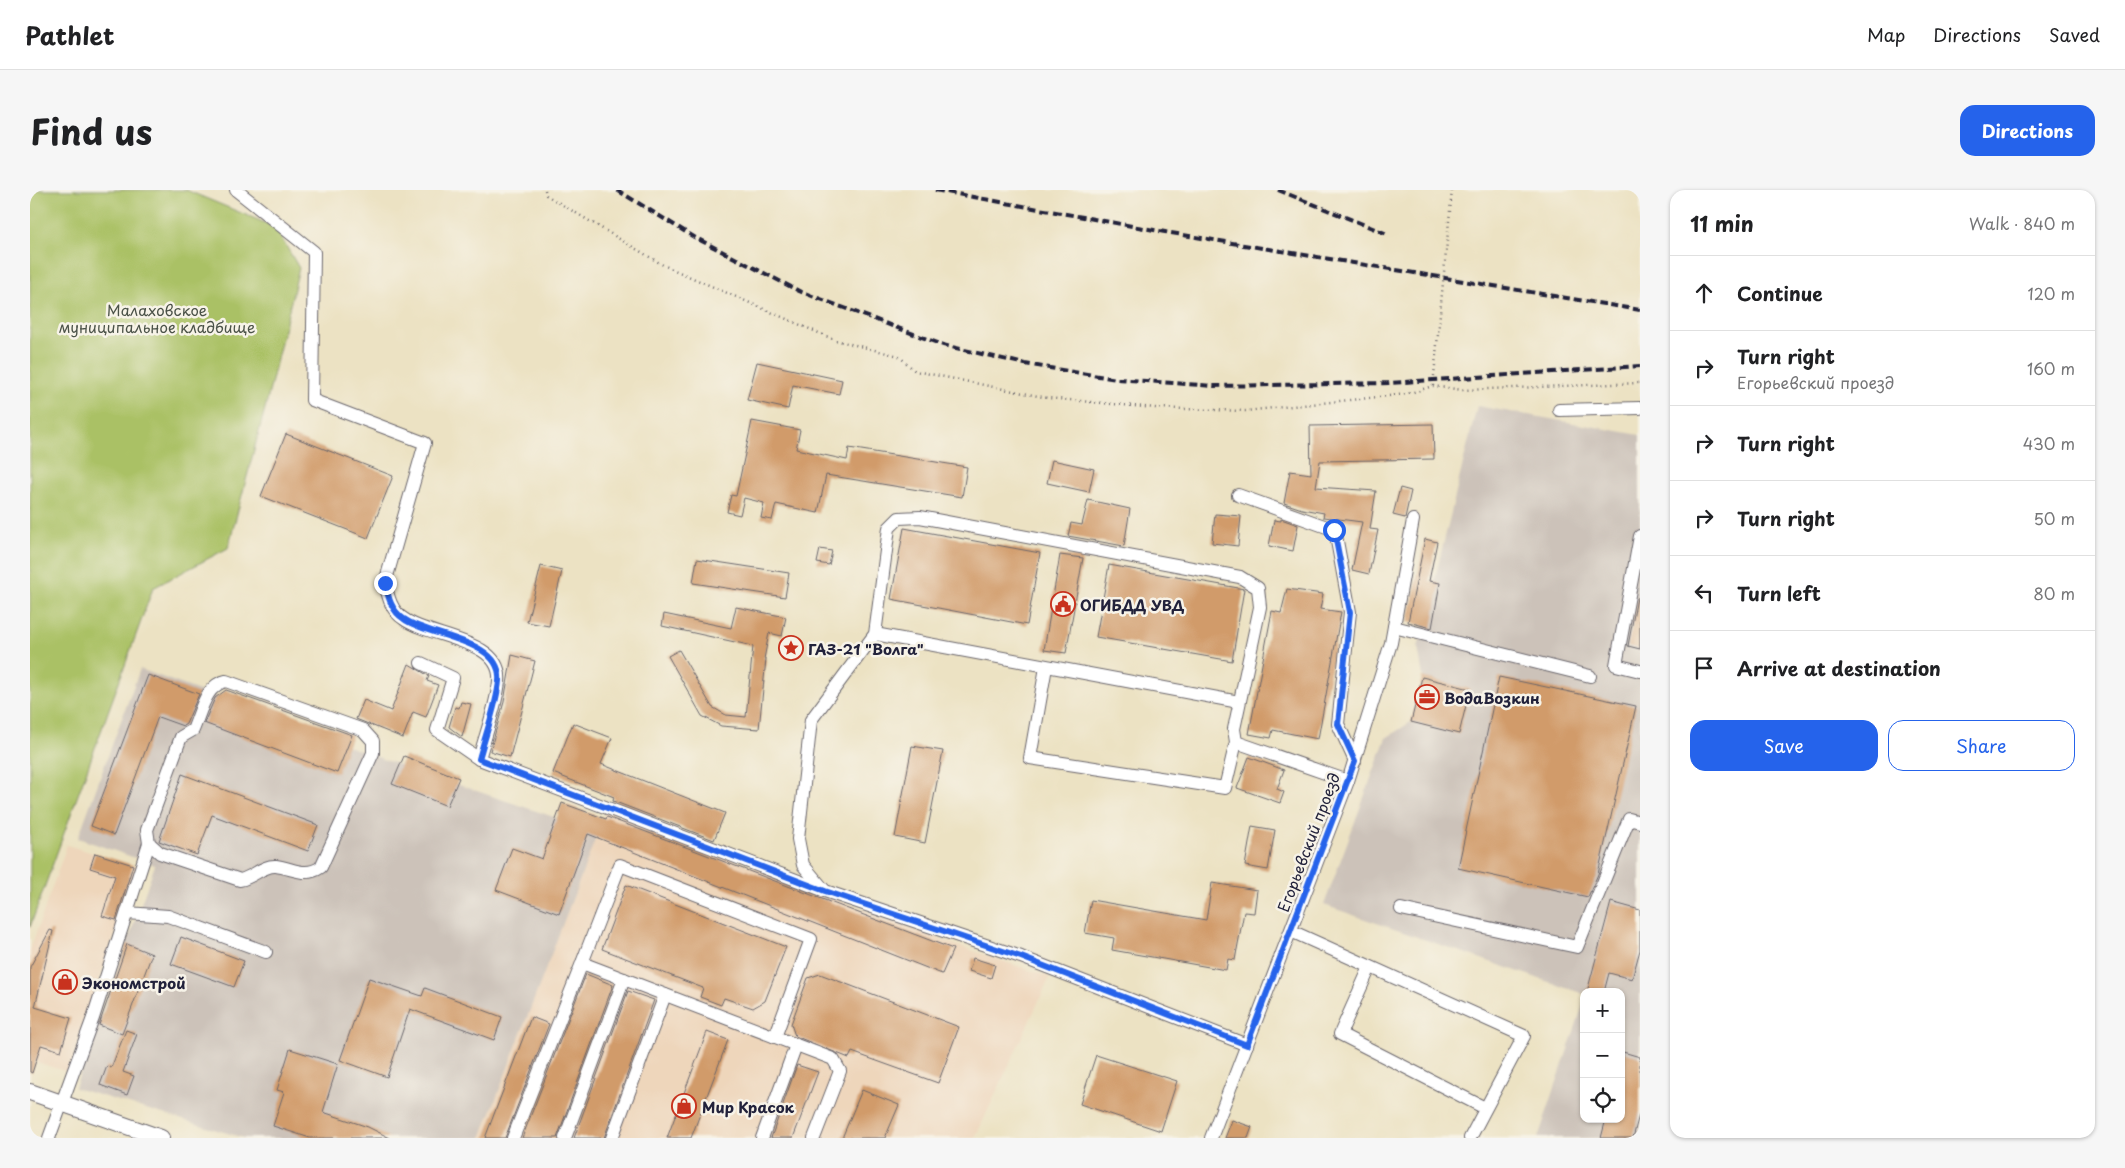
<!DOCTYPE html>
<html lang="en">
<head>
<meta charset="utf-8">
<style>
  :root { --surface:#fff; --page:#f6f6f6; --text:#202124; --muted:#757577; --line:#e0e0e0; --accent:#2563eb }
  body { margin:0; font-family:"Playpen Sans",sans-serif; background:var(--page); color:var(--text) }
  .controls { position:absolute; right:15px; bottom:15px; display:grid; overflow:hidden; border-radius:10px; box-shadow:0 1px 4px #0004 }
  .controls button { width:45px; height:45px; display:grid; place-items:center; padding:0; border:0; border-bottom:1px solid var(--line); background:var(--surface); color:var(--text); font:25px sans-serif }
  .stop { position:absolute; width:15px; height:15px; margin:-11px; border:4px solid #2563eb; border-radius:50%; background:#fff }
  .stop.end { background:#2563eb; border-color:#fff; box-shadow:0 1px 5px #0008 }
  .list { margin:0; padding:0; list-style:none }
  h2 { display:flex; justify-content:space-between; align-items:center; height:65px; margin:0; padding:0 20px; font-size:21px }
  h2 small { font-size:16px; font-weight:400; color:var(--muted) }
  .list li { display:grid; grid-template-columns:32px 1fr auto; gap:15px; align-items:center; box-sizing:border-box; height:75px; padding:0 20px; border-top:1px solid var(--line) }
  .list b { display:block; font-size:19px; white-space:nowrap }
  .list p { margin:0; font-size:16px; white-space:nowrap; color:var(--muted) }
  .list em { font-size:16px; font-style:normal; color:var(--muted) }
  .actions { display:flex; gap:10px; padding:15px 20px }
  .actions a { flex:1; padding:11px 0; border:1px solid var(--accent); border-radius:15px; text-align:center; font-size:18px; color:var(--accent) }
  .actions .main { background:var(--accent); color:#fff }
  .icon { flex:none; width:28px; height:28px; fill:none; stroke:currentColor; stroke-width:2; stroke-linecap:round; stroke-linejoin:round }
  .map { position:relative; flex:none; width:1610px; height:948px; overflow:hidden; border-radius:15px }
  header { display:flex; align-items:center; gap:30px; box-sizing:border-box; height:70px; padding:0 25px; background:var(--surface); border-bottom:1px solid var(--line) }
  header strong { font-size:24px }
  nav { display:flex; gap:28px; margin-inline-start:auto; font-size:18px }
  .intro { display:flex; align-items:center; justify-content:space-between; box-sizing:border-box; height:120px; padding:0 30px }
  h1 { margin:0; font-size:35px }
  .button { padding:12px 22px; border-radius:15px; background:var(--accent); color:#fff; font-size:18px; font-weight:700 }
  main { display:flex; gap:30px; padding:0 30px }
  aside { flex:1; background:var(--surface); border-radius:15px; box-shadow:0 1px 4px #0004 }
  .map>svg:first-child { display:block }
  .built { fill:#eed6bb }
  .industrial { fill:#ccc2b9 }
  .green { fill:#aac165; stroke:#667250 }
  .building { fill:#d19b6b }
  .lines { fill:none; stroke-linecap:round; stroke-linejoin:round }
  .minor-casing { stroke:#69656b; stroke-width:14 }
  .major-casing { stroke:#69656b; stroke-width:18 }
  .path { stroke:#69656b; stroke-width:2.5; stroke-dasharray:1 4; stroke-linecap:butt }
  .minor { stroke:#fff; stroke-width:12 }
  .major { stroke:#fff; stroke-width:16 }
  .rail { stroke:#22223b; stroke-width:4; stroke-dasharray:8 4; stroke-linecap:butt }
  .route { stroke:#2563eb; stroke-width:6 }
  .labels { text-anchor:middle; dominant-baseline:central; stroke-width:5; stroke-linejoin:round; paint-order:stroke }
  .park-label { font-size:15px; fill:#4b5248; stroke:#f7f3e8 }
  .poi-label { font-size:15px; font-weight:bold; fill:#22223b; stroke:#f7f3e8; text-anchor:start }
  .street-label { font-size:15px; fill:#22223b; stroke:#f7f3e8 }
</style>
</head>
<body>
<header>
<strong>Pathlet</strong>
<nav><a>Map</a><a>Directions</a><a>Saved</a></nav>
</header>
<div class="intro"><h1>Find us</h1><a class="button">Directions</a></div>
<main>
<div class="map">
<svg width="1610" height="948" viewBox="0 0 1610 948">
  <rect width="100%" height="100%" fill="#f7f3e8"/>
  <filter id="ink" filterUnits="userSpaceOnUse"><feTurbulence type="fractalNoise" baseFrequency=".02" numOctaves="2"/><feDisplacementMap in="SourceGraphic" scale="10" xChannelSelector="R" yChannelSelector="G"/><feConvolveMatrix kernelMatrix="1 2 1 2 8 2 1 2 1" color-interpolation-filters="sRGB"/></filter>
  <filter id="wash" filterUnits="userSpaceOnUse"><feTurbulence type="fractalNoise" baseFrequency=".0096" numOctaves="4" result="noise"/><feDisplacementMap in="SourceGraphic" scale="20" xChannelSelector="R" yChannelSelector="G"/><feGaussianBlur stdDeviation="1.12" result="paint"/><feColorMatrix in="noise" values="0 0 0 0 0 0 0 0 0 0 0 0 0 0 0 0 0 1.4 0 .05"/><feComposite in="paint" operator="in"/></filter>
  <g filter="url(#wash)">
    <rect width="100%" height="100%" fill="#ece2c3"/>
    <g class="built">
      <polygon points="576,620 923,754 1020,787 945,948 451,948"/>
      <polygon points="37,655 108,677 38,882 0,870 0,760"/>
    </g>
    <g class="industrial">
      <polygon points="1447,216 1610,245 1610,948 1508,948 1554,812 1554,929 1591,929 1591,802 1554,802 1554,804 1294,715 1356,548 1381,532 1393,486 1388,458"/>
      <polygon points="110,479 358,571 568,642 451,948 214,948 45,898 125,675 48,648"/>
    </g>
    <polygon class="green" points="0,0 156,0 245,37 269,78 237,211 198,358 123,398 0,737"/>
    <g id="blocks">
      <g class="building">
        <polygon points="727,172 812,190 809,204 763,195 758,219 717,210"/>
        <polygon points="722,231 770,240 766,259 817,270 819,258 937,277 932,307 796,285 788,323 746,314 742,330 731,328 734,313 714,308 710,325 697,322 701,305 706,306"/>
        <polygon points="1403,234 1404,269 1290,271 1286,297 1346,301 1340,339 1348,340 1339,384 1322,380 1332,332 1293,327 1294,323 1272,319 1254,313 1260,281 1281,284 1280,236"/>
        <polygon points="256,244 363,286 338,348 231,306"/>
        <polygon points="1022,270 1064,279 1059,302 1017,293"/>
        <polygon points="1370,298 1381,301 1375,328 1363,325"/>
        <polygon points="1058,310 1100,319 1094,356 1038,346 1041,333 1052,335"/>
        <polygon points="1185,324 1211,326 1208,356 1182,353"/>
        <polygon points="1251,329 1268,335 1263,361 1239,356 1244,330 1251,331"/>
        <polygon points="874,338 1010,363 997,435 861,409"/>
        <polygon points="1395,349 1407,352 1399,391 1410,393 1402,438 1378,432"/>
        <polygon points="790,359 802,361 799,375 787,373"/>
        <polygon points="1030,365 1053,368 1036,463 1014,460"/>
        <polygon points="667,369 759,383 755,407 663,393"/>
        <polygon points="1079,375 1214,399 1202,471 1066,447"/>
        <polygon points="511,376 532,381 519,436 497,432"/>
        <polygon points="1257,399 1293,404 1290,419 1311,422 1288,549 1243,540 1241,548 1219,544 1242,421 1251,423"/>
        <polygon points="1607,408 1610,408 1610,459 1598,456"/>
        <polygon points="706,417 756,427 752,446 739,443 734,469 736,469 729,539 691,536 672,526 638,466 649,460 682,517 696,525 716,527 723,456 632,436 634,424 701,438"/>
        <polygon points="482,465 505,471 480,567 460,561 474,512"/>
        <polygon points="379,474 399,486 397,491 408,495 396,527 383,522 373,548 326,529 334,510 361,521"/>
        <polygon points="118,485 169,504 156,534 153,536 128,527 84,645 61,636"/>
        <polygon points="1392,487 1440,499 1429,544 1381,532"/>
        <polygon points="1469,487 1606,516 1568,684 1558,707 1428,678"/>
        <polygon points="196,500 322,545 307,583 174,533 185,508"/>
        <polygon points="431,512 441,514 432,547 419,537 425,517 429,518"/>
        <polygon points="543,533 582,548 571,574 695,623 684,650 583,611 584,607 523,583"/>
        <polygon points="882,556 913,561 895,653 865,647"/>
        <polygon points="374,566 429,588 417,616 362,594"/>
        <polygon points="1219,567 1254,580 1247,599 1254,602 1250,613 1207,598"/>
        <polygon points="152,584 288,635 278,661 182,625 167,665 129,651"/>
        <polygon points="532,613 576,629 577,627 923,759 912,784 558,644 529,724 466,700 482,658 512,669"/>
        <polygon points="1222,636 1245,640 1238,680 1215,676"/>
        <polygon points="65,663 103,675 86,730 72,726 85,686 60,678"/>
        <polygon points="1182,693 1227,700 1224,723 1214,722 1205,770 1198,769 1196,780 1082,760 1084,748 1055,743 1061,710 1176,730"/>
        <polygon points="596,695 756,757 735,811 723,818 694,808 691,815 670,807 673,798 572,759"/>
        <polygon points="1581,712 1610,720 1610,760 1602,789 1579,783 1574,802 1557,802"/>
        <polygon points="20,740 23,741 5,817 41,828 31,861 11,855 2,883 0,882 0,777"/>
        <polygon points="151,747 214,771 204,797 141,774"/>
        <polygon points="97,754 122,764 92,844 69,835"/>
        <polygon points="943,768 965,775 961,788 939,781"/>
        <polygon points="556,784 583,795 527,948 492,948"/>
        <polygon points="790,784 929,837 908,893 822,862 819,868 765,846 761,834 778,788"/>
        <polygon points="339,788 392,806 395,798 472,827 464,850 380,819 357,887 310,870"/>
        <polygon points="598,801 624,810 574,948 544,948"/>
        <polygon points="501,827 519,834 475,948 455,948"/>
        <polygon points="96,840 107,844 93,882 104,886 97,905 70,895 77,876 81,878"/>
        <polygon points="677,842 698,850 661,948 637,948"/>
        <polygon points="260,859 308,874 293,922 338,937 360,948 280,948 243,936 254,902 247,900"/>
        <polygon points="1593,862 1610,867 1610,921 1603,948 1571,948 1576,929 1591,929"/>
        <polygon points="1066,865 1147,891 1131,941 1050,914"/>
        <polygon points="767,875 788,882 763,948 741,948"/>
        <polygon points="832,900 869,915 855,948 812,948"/>
        <polygon points="1202,930 1222,937 1218,948 1195,948"/>
      </g>
    </g>
  </g>
  <g filter="url(#ink)">
    <use href="#blocks" fill-opacity="0" stroke="#69656b" stroke-width="1"/>
    <g class="lines">
      <defs>
        <g id="minor">
          <path d="M206,0L284,62L282,210L395,253L355,393C358,406 361,421 374,429C400,448 473,449 469,491C467,514 455,546 449,569"/>
          <polyline points="1529,220 1610,218"/>
          <polyline points="1208,305 1305,340 1320,422 1308,534 1325,571"/>
          <polyline points="1610,346 1586,475 1610,481"/>
          <polyline points="1364,437 1560,486"/>
          <polyline points="845,444 1209,512"/>
          <polyline points="391,473 423,488 407,540 449,569 795,701 991,767 1217,855"/>
          <path d="M196,491L333,540L343,551V563L291,677C275,688 263,678 246,676C233,675 224,687 210,690L130,663L119,653L117,640L151,547L163,540C171,522 175,495 196,491Z"/>
          <polyline points="1206,552 1318,591"/>
          <polyline points="795,701 773,675 768,649 781,530 845,444 859,338 869,328 890,327 1210,387 1228,398 1230,417 1204,539 1206,552 1195,598 1000,568 1016,477"/>
          <polyline points="1371,719 1547,757 1599,629 1610,632"/>
          <polyline points="97,723 138,726 236,762"/>
          <polyline points="1261,741 1494,846 1440,948"/>
          <polyline points="552,773 590,675 781,749 745,847"/>
          <polyline points="1340,777 1310,844 1455,918"/>
          <polyline points="19,948 63,828 119,653"/>
          <polyline points="483,948 552,773 803,869 810,881 784,948"/>
          <polyline points="535,948 594,789"/>
          <polyline points="582,948 635,805"/>
          <polyline points="732,948 766,855"/>
          <polyline points="1181,948 1318,591 1361,453 1383,330"/>
        </g>
        <polyline id="major" points="0,902 131,948"/>
      </defs>
      <use href="#minor" class="minor-casing"/>
      <use href="#major" class="major-casing"/>
      <g class="path">
        <polyline points="515,0 516,5 633,75 805,150 869,166 885,181 1018,208 1125,218 1215,221 1377,204 1403,196 1433,200 1610,193"/>
        <polyline points="1403,196 1422,0"/>
      </g>
      <use href="#minor" class="minor"/>
      <use href="#major" class="major"/>
      <g class="rail">
        <polyline points="587,0 664,47 769,101 913,155 995,174 1087,189 1184,196 1359,193 1610,176"/>
        <polyline points="905,0 1135,42 1610,120"/>
        <polyline points="1248,0 1357,44"/>
      </g>
    </g>
  </g>
  <g class="lines" filter="url(#ink)">
    <path class="route" d="M355,393C358,406 361,421 374,429C400,448 473,449 469,491C467,514 455,546 449,569L795,701L991,767L1217,855L1325,571L1308,534L1320,422L1304,340"/>
  </g>
  <defs>
    <symbol id="civic-ring" viewBox="-11 -11 22 22"><circle r="9.5" fill="#f7f3e8" stroke="#c8321e" stroke-width="1.5"/><path d="M-.6-6.5H3V-4.5H.6V-3L4-1V1h2V6H-6V1h2V-1L-.6-3ZM-1.2 2.5V6h2.4V2.5Z" fill="#c8321e"/></symbol>
    <symbol id="sight-ring" viewBox="-11 -11 22 22"><circle r="9.5" fill="#f7f3e8" stroke="#c8321e" stroke-width="1.5"/><path d="M0-6L1.8-2.2L6-1.7L2.9 1.2L3.7 5.4L0 3.3L-3.7 5.4L-2.9 1.2L-6-1.7L-1.8-2.2Z" fill="#c8321e"/></symbol>
    <symbol id="office-ring" viewBox="-11 -11 22 22"><circle r="9.5" fill="#f7f3e8" stroke="#c8321e" stroke-width="1.5"/><path d="M-6-3h4V-5.5h4V-3h4V5H-6ZM-1-4.5V-3h2v-1.5ZM-6 0V1H6V0Z" fill="#c8321e"/></symbol>
    <symbol id="shop-ring" viewBox="-11 -11 22 22"><circle r="9.5" fill="#f7f3e8" stroke="#c8321e" stroke-width="1.5"/><path d="M-5-2.5h2.3a2.7 3.5 0 0 1 5.4 0H5L5.5 6h-11ZM-1.5-2.5h3a1.5 2.3 0 0 0-3 0Z" fill="#c8321e"/></symbol>
  </defs>
  <g fill-rule="evenodd">
    <use href="#civic-ring" x="1019" y="400" width="28" height="28"/>
    <use href="#sight-ring" x="747" y="444" width="28" height="28"/>
    <use href="#office-ring" x="1383" y="493" width="28" height="28"/>
    <use href="#shop-ring" x="21" y="778" width="28" height="28"/>
    <use href="#shop-ring" x="640" y="902" width="28" height="28"/>
  </g>
  <g class="labels">
    <g class="park-label">
      <text x="127" y="119">Малаховское<tspan x="127" dy="17">муниципальное кладбище</tspan></text>
    </g>
    <g class="poi-label">
      <text x="1050" y="414">ОГИБДД УВД</text>
      <text x="778" y="458">ГАЗ-21 "Волга"</text>
      <text x="1414" y="507">ВодаВозкин</text>
      <text x="52" y="792">Экономстрой</text>
      <text x="672" y="916">Мир Красок</text>
    </g>
    <g class="street-label">
      <text transform="translate(1278 652) rotate(-69)">Егорьевский проезд</text>
    </g>
  </g>
</svg>
<div class="controls">
<button>+</button>
<button>−</button>
<button><svg class="icon" aria-label="locate" viewBox="0 0 24 24"><circle cx="12" cy="12" r="6"/><path d="M12 2v4M12 18v4M2 12h4M18 12h4"/></svg></button>
</div>
<div class="stop" style="left:1304px;top:340px"></div>
<div class="stop end" style="left:355px;top:393px"></div>
</div>
<aside>
<h2>11 min<small>Walk · 840 m</small></h2>
<ul class="list">
<li><svg class="icon" aria-label="ahead" viewBox="0 0 24 24"><path d="M12 20V5M6 11l6-6 6 6"/></svg><div><b>Continue</b></div><em>120 m</em></li>
<li><svg class="icon" aria-label="right" viewBox="0 0 24 24"><path d="M7 20v-9h11M14 6l5 5-5 5"/></svg><div><b>Turn right</b><p>Егорьевский проезд</p></div><em>160 m</em></li>
<li><svg class="icon" aria-label="right" viewBox="0 0 24 24"><path d="M7 20v-9h11M14 6l5 5-5 5"/></svg><div><b>Turn right</b></div><em>430 m</em></li>
<li><svg class="icon" aria-label="right" viewBox="0 0 24 24"><path d="M7 20v-9h11M14 6l5 5-5 5"/></svg><div><b>Turn right</b></div><em>50 m</em></li>
<li><svg class="icon" aria-label="left" viewBox="0 0 24 24"><path d="M17 20v-9H6M10 6l-5 5 5 5"/></svg><div><b>Turn left</b></div><em>80 m</em></li>
<li><svg class="icon" aria-label="arrive" viewBox="0 0 24 24"><path d="M6 21V4h12l-3 4 3 4H6"/></svg><div><b>Arrive at destination</b></div></li>
</ul>
<div class="actions"><a class="main">Save</a><a>Share</a></div>
</aside>
</main>
</body>
</html>
